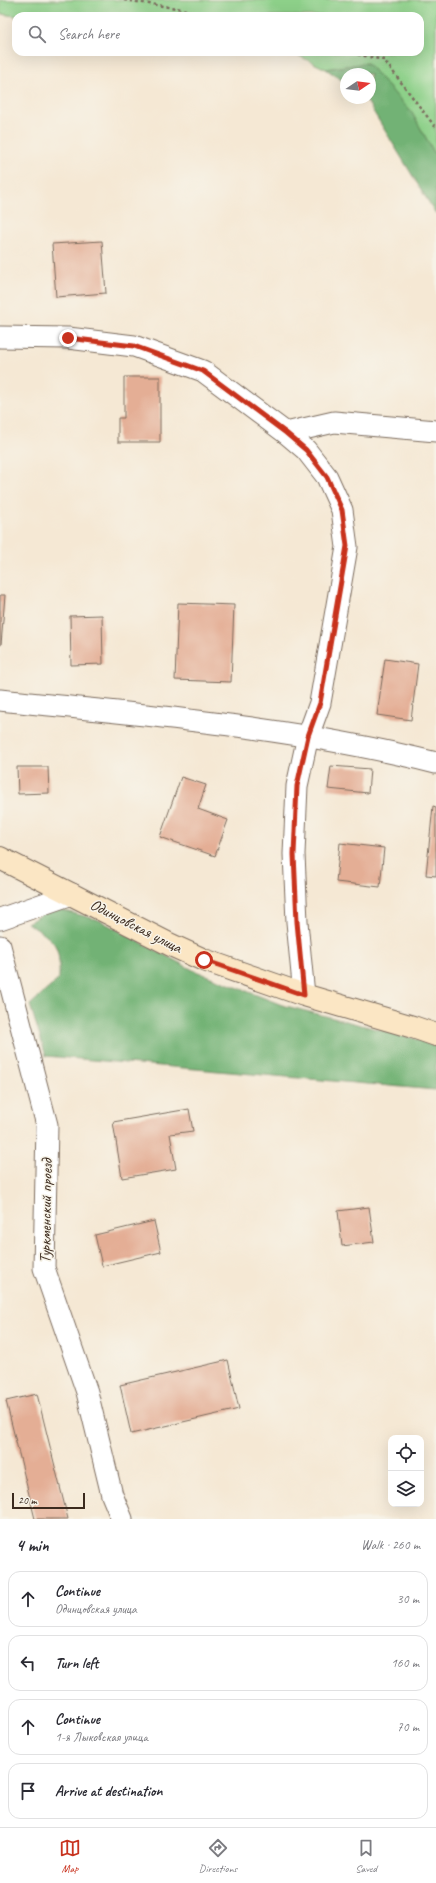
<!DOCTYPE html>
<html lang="en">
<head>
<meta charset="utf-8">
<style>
  :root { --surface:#fff; --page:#f2f2f3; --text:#2b2b33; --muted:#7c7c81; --line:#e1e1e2; --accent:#c8321e }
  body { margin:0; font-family:Caveat,sans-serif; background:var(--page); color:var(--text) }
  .controls { position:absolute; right:12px; bottom:12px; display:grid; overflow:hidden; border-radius:8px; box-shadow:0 4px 16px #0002 }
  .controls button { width:36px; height:36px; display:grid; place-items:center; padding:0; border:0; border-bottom:1px solid var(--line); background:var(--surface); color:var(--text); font:20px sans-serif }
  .compass { position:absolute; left:340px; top:68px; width:36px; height:36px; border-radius:50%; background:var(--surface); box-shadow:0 4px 16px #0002; rotate:77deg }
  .scale { position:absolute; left:12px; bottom:10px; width:73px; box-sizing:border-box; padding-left:4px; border:2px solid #3b2a1e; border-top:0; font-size:11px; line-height:14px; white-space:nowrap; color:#3b2a1e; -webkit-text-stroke:3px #f7f3e8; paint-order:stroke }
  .stop { position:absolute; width:12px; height:12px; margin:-9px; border:3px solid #c8321e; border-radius:50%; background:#fff }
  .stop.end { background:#c8321e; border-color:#fff; box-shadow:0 1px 4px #0008 }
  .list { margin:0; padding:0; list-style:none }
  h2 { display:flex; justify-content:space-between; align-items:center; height:52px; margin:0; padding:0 16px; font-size:17px }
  h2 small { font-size:13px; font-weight:400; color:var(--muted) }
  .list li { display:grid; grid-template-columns:26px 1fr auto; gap:12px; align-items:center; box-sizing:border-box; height:56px; margin:0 8px 8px; padding:0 8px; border:1px solid var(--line); border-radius:12px }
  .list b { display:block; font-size:15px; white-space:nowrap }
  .list p { margin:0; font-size:13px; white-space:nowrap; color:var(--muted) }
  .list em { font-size:13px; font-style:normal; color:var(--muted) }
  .icon { flex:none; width:22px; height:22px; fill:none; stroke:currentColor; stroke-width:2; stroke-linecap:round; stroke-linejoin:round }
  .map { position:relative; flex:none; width:436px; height:1519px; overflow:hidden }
  .search { position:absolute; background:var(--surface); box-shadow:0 4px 16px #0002; left:12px; right:12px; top:12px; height:44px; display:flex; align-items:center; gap:10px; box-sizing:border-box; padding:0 14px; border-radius:12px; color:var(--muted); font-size:15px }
  .sheet { height:308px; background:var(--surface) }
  nav { display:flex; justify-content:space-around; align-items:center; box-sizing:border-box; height:56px; border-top:1px solid var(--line); background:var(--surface); font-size:11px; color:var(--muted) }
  nav a { display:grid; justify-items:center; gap:2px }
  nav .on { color:var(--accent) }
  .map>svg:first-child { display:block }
  .green { fill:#8dd089; stroke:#647d54 }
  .forest { fill:#72b275; stroke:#566e4a }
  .building { fill:#e4ae95 }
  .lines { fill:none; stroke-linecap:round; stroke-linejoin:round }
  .street-casing { stroke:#7c6c5e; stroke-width:23 }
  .secondary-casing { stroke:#7c6c5e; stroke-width:24 }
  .path { stroke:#7c6c5e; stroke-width:2.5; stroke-dasharray:3 3; stroke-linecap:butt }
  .street { stroke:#fff; stroke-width:21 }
  .secondary { stroke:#fbe6c4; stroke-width:22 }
  .route { stroke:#c8321e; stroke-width:5 }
  .labels { text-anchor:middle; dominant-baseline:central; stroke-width:3; stroke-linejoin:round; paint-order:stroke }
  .street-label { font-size:16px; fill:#3b2a1e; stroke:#f7f3e8 }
</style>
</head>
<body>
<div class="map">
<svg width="436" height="1519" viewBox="0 0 436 1519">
  <rect width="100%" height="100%" fill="#f7f3e8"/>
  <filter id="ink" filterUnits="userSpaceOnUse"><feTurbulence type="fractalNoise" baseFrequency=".025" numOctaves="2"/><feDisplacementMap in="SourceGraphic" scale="8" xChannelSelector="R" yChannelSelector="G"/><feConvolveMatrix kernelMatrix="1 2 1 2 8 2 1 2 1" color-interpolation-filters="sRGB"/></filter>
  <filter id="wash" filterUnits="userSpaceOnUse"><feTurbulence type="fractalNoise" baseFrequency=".012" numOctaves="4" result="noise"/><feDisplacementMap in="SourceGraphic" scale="16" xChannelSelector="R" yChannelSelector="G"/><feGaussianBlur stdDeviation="0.9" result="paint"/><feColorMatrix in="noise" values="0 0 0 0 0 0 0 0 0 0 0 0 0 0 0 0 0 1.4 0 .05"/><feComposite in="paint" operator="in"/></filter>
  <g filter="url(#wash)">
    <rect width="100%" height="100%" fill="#f5e8d4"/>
    <polygon class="green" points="0,0 436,0 436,156 412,113 367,63 326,69 291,52 420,52 420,16 16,16 0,14"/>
    <g class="forest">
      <polygon points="367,63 412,113 436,156 436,214 365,98 370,98 370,74 346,74 346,83 326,69"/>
      <path d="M54,908L99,920L193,970L282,1005L416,1039L436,1047V1090L46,1056L30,1005L59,979C60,943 57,942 27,923Z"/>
    </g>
    <g id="blocks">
      <g class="building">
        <polygon points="102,241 106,293 56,297 52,244"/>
        <polygon points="124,377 160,377 160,442 118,442 118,418 124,418"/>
        <polygon points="0,595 5,595 1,645 0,645"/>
        <polygon points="178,603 234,605 231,682 175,680"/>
        <polygon points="102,615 103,664 71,665 70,616"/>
        <polygon points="385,659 418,664 411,720 377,715"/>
        <polygon points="331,766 370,769 368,793 328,789"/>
        <polygon points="17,767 48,767 49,793 18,794"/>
        <polygon points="181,777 206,785 198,809 228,820 215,856 160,837"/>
        <polygon points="433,806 436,807 436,876 426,875"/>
        <polygon points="340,843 384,848 380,887 336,882"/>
        <polygon points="189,1109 193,1131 170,1134 176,1169 122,1178 113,1122"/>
        <polygon points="369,1207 374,1242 342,1246 338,1211"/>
        <polygon points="154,1221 161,1252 102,1266 95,1235"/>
        <polygon points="228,1360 239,1409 131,1434 120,1385"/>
        <polygon points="37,1394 68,1519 35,1519 6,1401"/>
      </g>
    </g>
  </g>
  <g filter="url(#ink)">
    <use href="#blocks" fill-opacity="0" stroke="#7c6c5e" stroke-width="1"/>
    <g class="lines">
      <defs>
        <g id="street">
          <polyline points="0,337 68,338 134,346 203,371 286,433 306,450 327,477 342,510 347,547 320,703 308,736 297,786 294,854 297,922 304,995"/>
          <polyline points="286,433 334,422 436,431"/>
          <path d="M0,700C146,715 293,727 436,763"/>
          <polyline points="0,919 72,894"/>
          <polyline points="0,946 47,1125 44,1268 87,1392 112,1495 122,1519"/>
        </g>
        <polyline id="secondary" points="0,858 171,945 204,960 304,995 413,1027 436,1035"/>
      </defs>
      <use href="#street" class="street-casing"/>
      <use href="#secondary" class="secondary-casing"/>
      <g class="path">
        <polyline points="124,0 182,9 207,16"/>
        <polyline points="346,52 384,60 436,128"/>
      </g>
      <use href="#street" class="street"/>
      <use href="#secondary" class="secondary"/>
    </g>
  </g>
  <g class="lines" filter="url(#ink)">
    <polyline class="route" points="68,338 134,346 203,371 286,433 306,450 327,477 342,510 347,546 320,703 308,736 297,786 294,854 297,922 304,995 204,960"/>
  </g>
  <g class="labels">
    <g class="street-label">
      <text transform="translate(136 926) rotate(27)">Одинцовская улица</text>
      <text transform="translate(46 1211) rotate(-89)">Туркменский проезд</text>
    </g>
  </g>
</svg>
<div class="controls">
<button><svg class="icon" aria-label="locate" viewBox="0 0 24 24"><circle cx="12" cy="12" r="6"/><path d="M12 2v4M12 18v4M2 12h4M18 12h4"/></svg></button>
<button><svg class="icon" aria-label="layers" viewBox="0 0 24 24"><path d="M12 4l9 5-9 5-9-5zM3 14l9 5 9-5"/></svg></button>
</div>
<svg class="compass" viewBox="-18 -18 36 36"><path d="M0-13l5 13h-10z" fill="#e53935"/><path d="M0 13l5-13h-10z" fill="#7c7c81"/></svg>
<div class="scale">20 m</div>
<div class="stop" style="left:204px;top:960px"></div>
<div class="stop end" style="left:68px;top:338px"></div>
<div class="search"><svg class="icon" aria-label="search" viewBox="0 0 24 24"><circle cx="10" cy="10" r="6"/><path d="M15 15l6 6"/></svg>Search here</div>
</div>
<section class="sheet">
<h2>4 min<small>Walk · 260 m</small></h2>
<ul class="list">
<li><svg class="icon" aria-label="ahead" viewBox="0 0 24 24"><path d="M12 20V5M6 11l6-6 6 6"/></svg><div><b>Continue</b><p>Одинцовская улица</p></div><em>30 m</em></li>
<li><svg class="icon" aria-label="left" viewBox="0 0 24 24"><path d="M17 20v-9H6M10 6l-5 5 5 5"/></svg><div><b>Turn left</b></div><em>160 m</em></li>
<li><svg class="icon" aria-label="ahead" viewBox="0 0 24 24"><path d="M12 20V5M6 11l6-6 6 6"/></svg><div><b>Continue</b><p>1-я Лыковская улица</p></div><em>70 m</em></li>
<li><svg class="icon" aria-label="arrive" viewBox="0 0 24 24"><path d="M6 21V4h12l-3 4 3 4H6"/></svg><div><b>Arrive at destination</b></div></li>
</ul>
</section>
<nav>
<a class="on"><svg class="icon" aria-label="map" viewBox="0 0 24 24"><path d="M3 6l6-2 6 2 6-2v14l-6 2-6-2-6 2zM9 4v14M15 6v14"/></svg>Map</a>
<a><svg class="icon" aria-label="directions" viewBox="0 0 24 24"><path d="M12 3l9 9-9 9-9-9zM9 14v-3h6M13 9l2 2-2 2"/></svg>Directions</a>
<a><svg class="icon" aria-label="saved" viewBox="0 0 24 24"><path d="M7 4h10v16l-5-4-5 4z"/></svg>Saved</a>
</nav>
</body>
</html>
